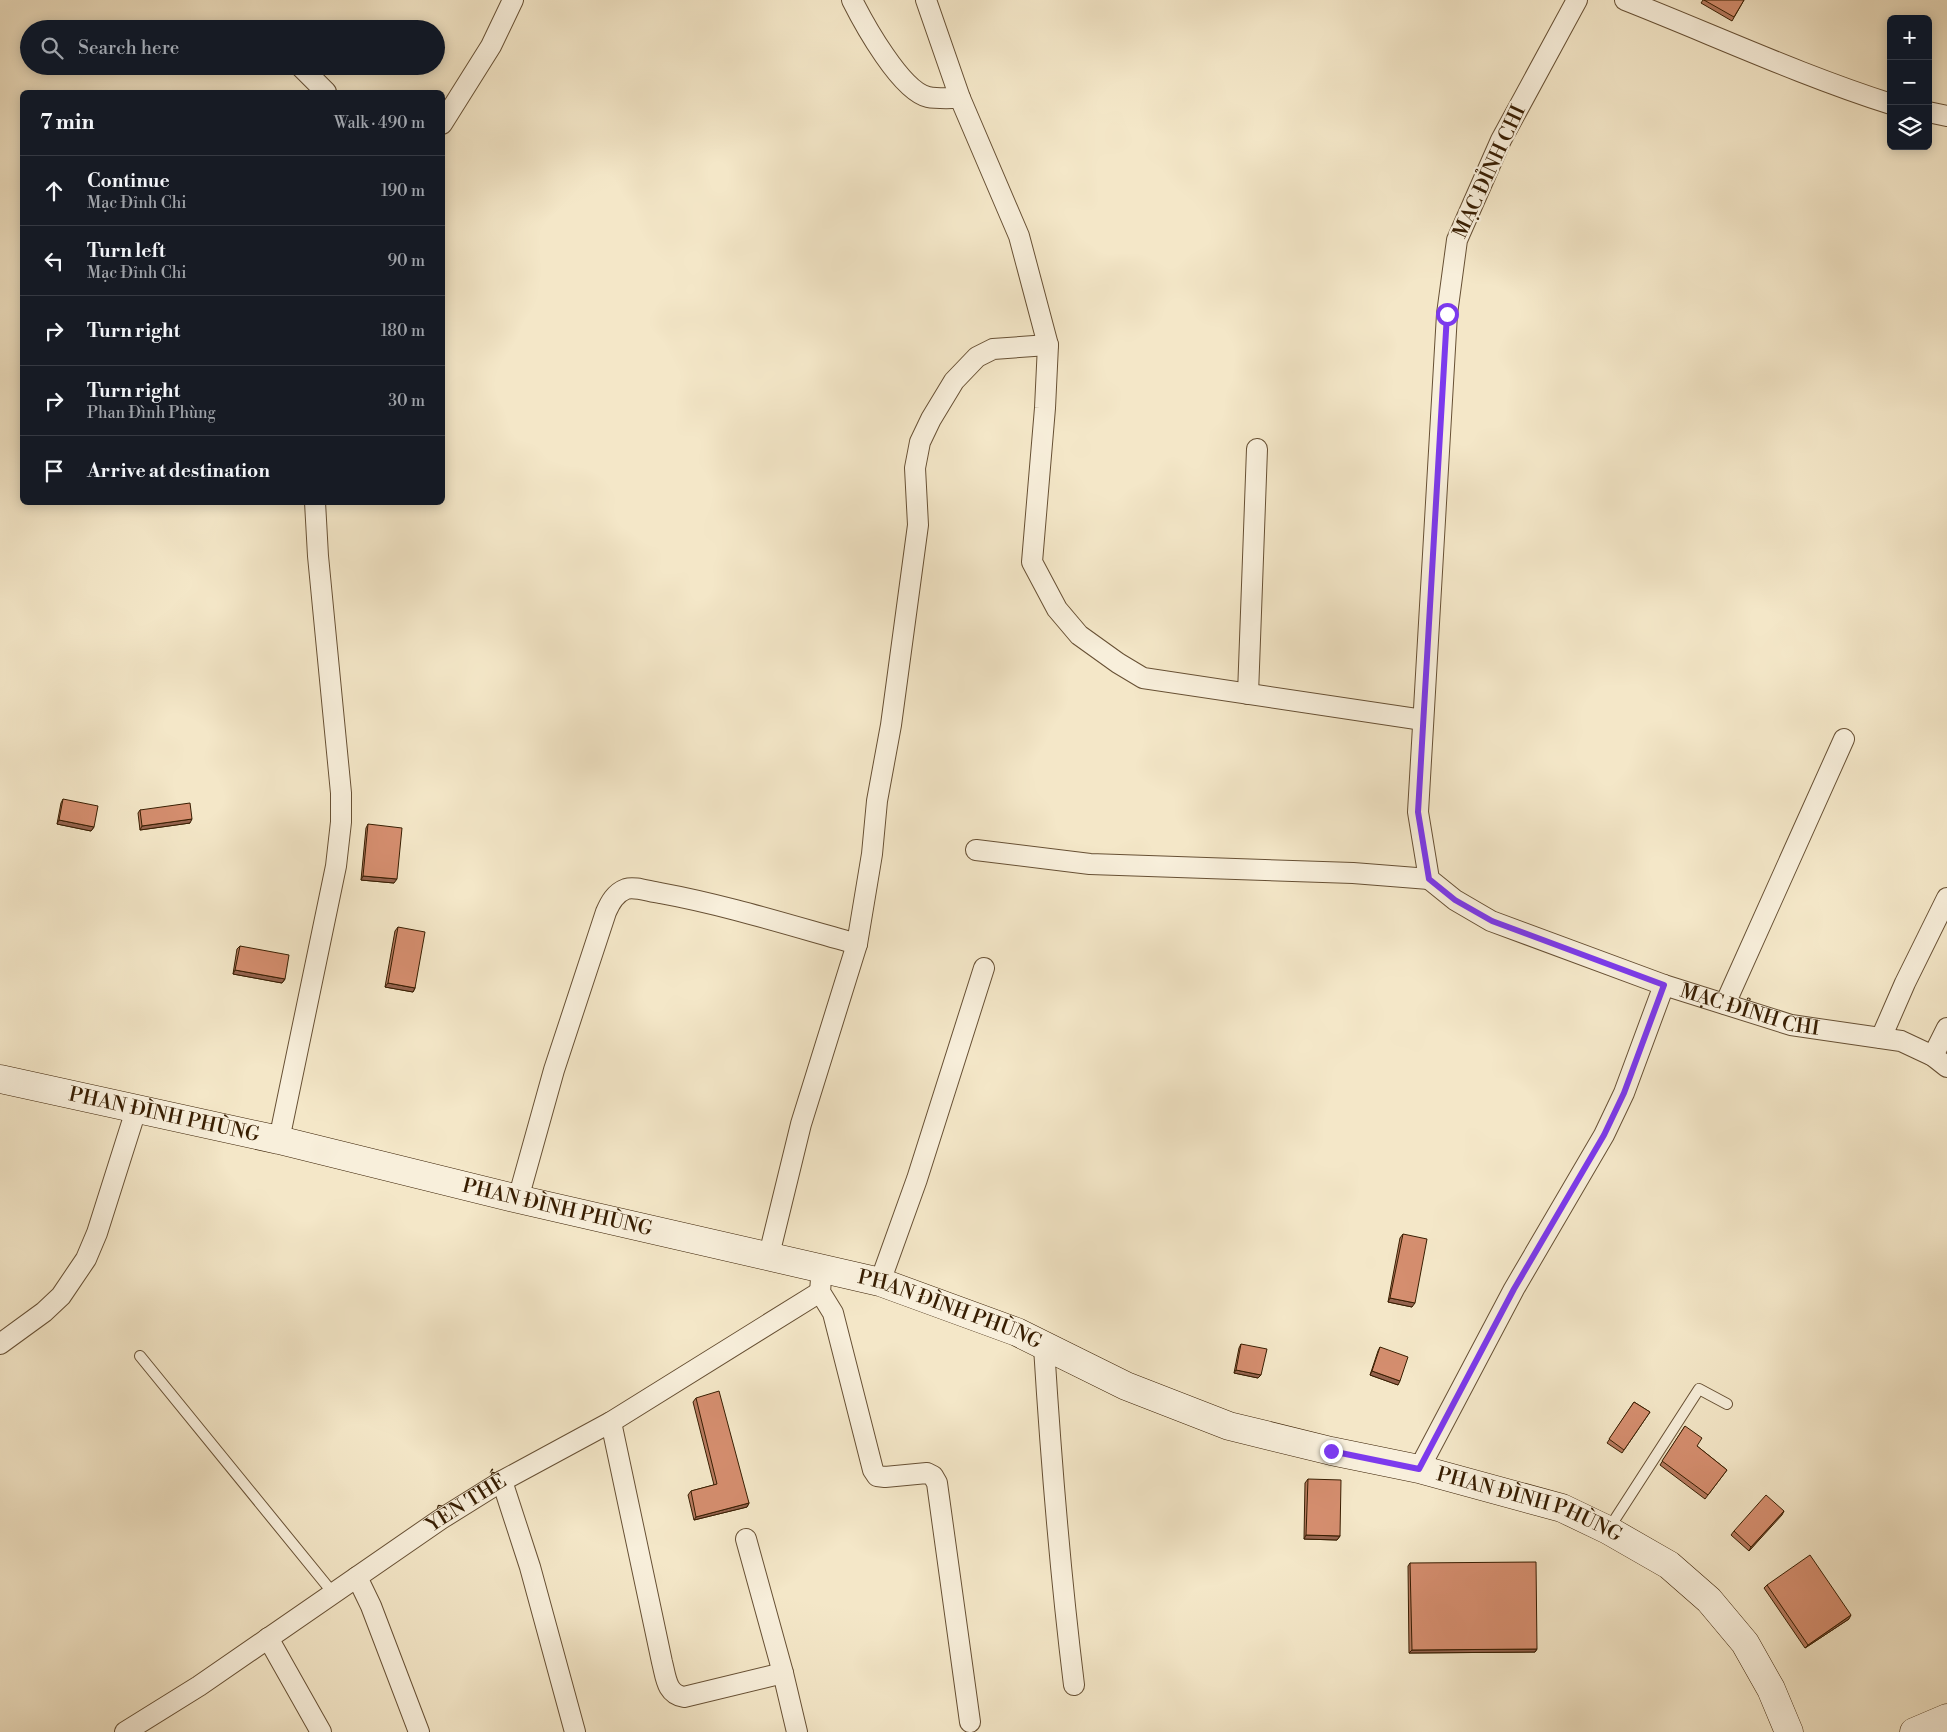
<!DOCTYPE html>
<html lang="en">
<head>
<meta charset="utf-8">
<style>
  :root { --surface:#171b24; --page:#242831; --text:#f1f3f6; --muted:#9ea1a6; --line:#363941 }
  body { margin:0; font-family:"Libre Bodoni",serif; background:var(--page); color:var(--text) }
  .controls { position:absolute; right:15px; top:15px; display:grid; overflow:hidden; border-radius:8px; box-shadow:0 2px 12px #0003 }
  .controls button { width:45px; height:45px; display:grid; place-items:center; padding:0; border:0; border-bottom:1px solid var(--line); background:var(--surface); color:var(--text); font:25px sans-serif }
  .stop { position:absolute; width:15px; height:15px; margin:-11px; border:4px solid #7c3aed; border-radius:50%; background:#fff }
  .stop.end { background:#7c3aed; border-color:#fff; box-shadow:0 1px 5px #0008 }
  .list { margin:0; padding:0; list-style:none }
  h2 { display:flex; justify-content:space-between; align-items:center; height:65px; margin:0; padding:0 20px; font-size:21px }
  h2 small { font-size:16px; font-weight:400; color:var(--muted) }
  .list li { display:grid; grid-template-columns:32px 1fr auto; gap:15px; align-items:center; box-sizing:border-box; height:70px; padding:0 20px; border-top:1px solid var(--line) }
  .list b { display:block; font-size:19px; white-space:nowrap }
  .list p { margin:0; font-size:16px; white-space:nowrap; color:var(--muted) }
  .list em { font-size:16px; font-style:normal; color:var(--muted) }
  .icon { flex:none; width:28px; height:28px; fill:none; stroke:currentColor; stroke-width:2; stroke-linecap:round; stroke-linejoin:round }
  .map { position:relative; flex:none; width:1947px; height:1732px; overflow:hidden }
  .search { position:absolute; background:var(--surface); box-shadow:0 2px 12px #0003; left:20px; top:20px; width:425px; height:55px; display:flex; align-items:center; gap:12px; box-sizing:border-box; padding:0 18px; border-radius:28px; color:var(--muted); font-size:19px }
  .panel { position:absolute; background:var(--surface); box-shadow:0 2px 12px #0003; left:20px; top:90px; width:425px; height:415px; border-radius:8px }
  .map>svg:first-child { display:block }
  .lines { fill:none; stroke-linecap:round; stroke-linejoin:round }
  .lane-casing { stroke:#675034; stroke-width:12 }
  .street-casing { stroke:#675034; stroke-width:22 }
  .secondary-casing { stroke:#381e02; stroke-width:29 }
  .lane { stroke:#f8efdb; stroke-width:10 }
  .street { stroke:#f8efdb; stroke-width:20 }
  .secondary { stroke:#f8efdb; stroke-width:28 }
  .wall { fill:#b77a5f; stroke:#381e02 }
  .shaded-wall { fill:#95634e; stroke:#381e02 }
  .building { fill:#d58e6f; stroke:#381e02 }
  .route { stroke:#7c3aed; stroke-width:6 }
  .labels { text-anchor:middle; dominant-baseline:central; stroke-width:4.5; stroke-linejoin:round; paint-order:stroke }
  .street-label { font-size:20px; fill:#381e02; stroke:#f8efdb }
</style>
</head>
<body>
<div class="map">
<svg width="1947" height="1732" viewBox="0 0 1947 1732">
  <rect width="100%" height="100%" fill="#f4e7c8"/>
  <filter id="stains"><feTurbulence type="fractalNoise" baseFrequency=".004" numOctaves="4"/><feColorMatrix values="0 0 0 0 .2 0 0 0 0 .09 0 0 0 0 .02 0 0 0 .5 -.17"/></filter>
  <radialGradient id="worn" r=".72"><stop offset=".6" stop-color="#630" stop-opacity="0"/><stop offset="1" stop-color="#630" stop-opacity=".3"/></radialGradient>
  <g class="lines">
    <defs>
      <g id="lane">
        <polyline points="140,1356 333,1593"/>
        <polyline points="1608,1530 1699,1389 1727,1404"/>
      </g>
      <g id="street">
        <path d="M852,0C864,24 901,91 928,97C938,99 950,98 960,98"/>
        <polyline points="926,0 960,98 1019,236 1048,345 1045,408 1032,562 1057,609 1079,635 1118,663 1143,678 1423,720"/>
        <path id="s1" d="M1577,0L1501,140L1457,240L1447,314L1418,812L1429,879L1455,900L1491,921L1664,985L1791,1025L1901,1041L1933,1056L1947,1067"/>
        <path d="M1625,0C1714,35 1800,75 1891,104"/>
        <polyline points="300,66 326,92"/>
        <polyline points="1928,112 1947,116"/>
        <polyline points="442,124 491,46 513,0"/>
        <polyline points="1248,694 1257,449"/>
        <polyline points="976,850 1090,864 1353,873 1429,879"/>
        <polyline points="1725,1004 1844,739"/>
        <polyline points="1881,1038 1905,983 1947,898"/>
        <polyline points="1933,1056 1947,1028"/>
        <polyline points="279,1140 336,866 341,822 341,793 318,556 315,502"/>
        <path d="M518,1199L554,1070L606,912C610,903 615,893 626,889C635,886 650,892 660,893C726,905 792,926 857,944"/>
        <polyline points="769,1255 801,1124 857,944 872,854 877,801 891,725 918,525 915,468 920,442 931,419 954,381 977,357 993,349 1048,345"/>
        <polyline points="821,1279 820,1292 833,1313 873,1470 877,1476 885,1477 927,1473 933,1476 937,1483 970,1722"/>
        <polyline points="880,1282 917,1179 984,968"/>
        <polyline points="0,1344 44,1312 61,1296 86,1259 97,1233 136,1110"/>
        <path d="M1044,1347C1051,1460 1060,1572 1074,1685"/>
        <path d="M611,1422L662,1662C666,1677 666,1694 684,1697L783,1673"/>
        <polyline points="1419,1469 1514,1289 1604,1135 1624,1093 1664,985"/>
        <polyline points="502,1481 530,1567 575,1732"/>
        <polyline points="746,1539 783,1673 797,1732"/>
        <polyline points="357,1577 371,1606 419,1732"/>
        <polyline points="268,1638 321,1732"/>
        <path id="s2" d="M125,1732L199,1686L441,1519L502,1481L611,1422L820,1292"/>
      </g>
      <g id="secondary">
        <path id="s3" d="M0,1079L279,1140L518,1199L880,1282L1017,1332L1126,1386L1229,1426L1331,1451L1419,1469L1562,1508L1608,1530L1669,1565L1709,1600L1745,1643L1771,1689L1789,1732"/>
        <polyline points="1914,1732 1947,1718"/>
      </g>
    </defs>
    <use href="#lane" class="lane-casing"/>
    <use href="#street" class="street-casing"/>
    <use href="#secondary" class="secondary-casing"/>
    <use href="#lane" class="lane"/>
    <use href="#street" class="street"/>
    <use href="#secondary" class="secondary"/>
  </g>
  <g class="wall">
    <polygon points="1703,0 1744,0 1732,21 1701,3"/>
    <polygon points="63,799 94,827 91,831 57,824 61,803"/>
    <polygon points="140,810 190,823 140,830 138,813"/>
    <polygon points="368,824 394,883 361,880 366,828"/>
    <polygon points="398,927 415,988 413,992 385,987 395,931"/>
    <polygon points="240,946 285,979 282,983 233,974 237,949"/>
    <polygon points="1403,1234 1412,1307 1388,1302 1400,1238"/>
    <polygon points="1241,1344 1258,1378 1234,1373 1239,1348"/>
    <polygon points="1380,1347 1398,1385 1370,1375 1378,1351"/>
    <polygon points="696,1398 749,1503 747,1507 694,1520 688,1495 691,1491 714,1485 693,1402"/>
    <polygon points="1634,1402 1650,1412 1622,1453 1607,1443"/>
    <polygon points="1685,1426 1697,1446 1727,1470 1705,1499 1660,1465"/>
    <polygon points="1308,1479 1340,1536 1337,1540 1304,1539 1305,1483"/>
    <polygon points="1784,1511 1749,1551 1731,1535 1734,1531"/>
    <polygon points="1410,1563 1537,1649 1535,1652 1409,1653 1408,1566"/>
    <polygon points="1767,1585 1849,1619 1805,1648 1764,1588"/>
  </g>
  <g class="shaded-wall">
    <polygon points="192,819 190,823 140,830 142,826"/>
    <polygon points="59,820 94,827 91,831 57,824"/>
    <polygon points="363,876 397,879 394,883 361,880"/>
    <polygon points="235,970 285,979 282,983 233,974"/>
    <polygon points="388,983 415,988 413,992 385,987"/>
    <polygon points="1390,1298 1415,1303 1412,1307 1388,1302"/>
    <polygon points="1236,1370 1261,1375 1258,1378 1234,1373"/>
    <polygon points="1372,1371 1400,1381 1398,1385 1370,1375"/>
    <polygon points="749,1503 747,1507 694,1520 696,1517"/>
    <polygon points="1784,1511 1782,1515 1749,1551 1751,1547"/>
    <polygon points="1306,1535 1340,1536 1337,1540 1304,1539"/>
    <polygon points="1851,1615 1849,1619 1805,1648 1808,1645"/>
    <polygon points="1537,1649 1535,1652 1409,1653 1412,1650"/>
  </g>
  <g class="building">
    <polygon points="1704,0 1744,0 1734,17"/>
    <polygon points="63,799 98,806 94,827 59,820"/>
    <polygon points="190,803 192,819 142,826 140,810"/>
    <polygon points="368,824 402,828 397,879 363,876"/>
    <polygon points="398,927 425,932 415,988 388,983"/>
    <polygon points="240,946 289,955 285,979 235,970"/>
    <polygon points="1403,1234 1427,1239 1415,1303 1390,1298"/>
    <polygon points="1241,1344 1267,1349 1261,1375 1236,1370"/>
    <polygon points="1380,1347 1408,1357 1400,1381 1372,1371"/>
    <polygon points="719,1391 749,1503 696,1517 691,1491 717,1484 696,1398"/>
    <polygon points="1634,1402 1650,1412 1624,1450 1609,1439"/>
    <polygon points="1685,1426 1702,1438 1697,1446 1727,1470 1708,1495 1662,1461"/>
    <polygon points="1308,1479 1341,1480 1340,1536 1306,1535"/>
    <polygon points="1766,1495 1784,1511 1751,1547 1734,1531"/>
    <polygon points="1810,1555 1851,1615 1808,1645 1767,1585"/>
    <polygon points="1536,1562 1537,1649 1412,1650 1410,1563"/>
  </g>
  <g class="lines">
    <polyline class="route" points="1331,1451 1419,1469 1514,1289 1604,1135 1624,1093 1664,985 1492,921 1455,900 1429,879 1418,812 1447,314"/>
  </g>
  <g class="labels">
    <g class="street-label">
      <text transform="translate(1490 172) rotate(-65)">MẠC ĐỈNH CHI</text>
      <text stroke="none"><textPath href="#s1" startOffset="1259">MẠC ĐỈNH CHI</textPath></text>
      <text stroke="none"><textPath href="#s3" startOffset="168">PHAN ĐÌNH PHÙNG</textPath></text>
      <text stroke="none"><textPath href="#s3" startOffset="572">PHAN ĐÌNH PHÙNG</textPath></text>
      <text stroke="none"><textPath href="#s3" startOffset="978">PHAN ĐÌNH PHÙNG</textPath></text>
      <text stroke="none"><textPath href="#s2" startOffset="411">YÊN THẾ</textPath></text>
      <text stroke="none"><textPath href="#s3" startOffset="1592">PHAN ĐÌNH PHÙNG</textPath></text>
    </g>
  </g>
  <rect width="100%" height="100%" filter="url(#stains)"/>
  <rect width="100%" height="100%" fill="url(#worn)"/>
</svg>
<div class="controls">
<button>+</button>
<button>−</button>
<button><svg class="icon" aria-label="layers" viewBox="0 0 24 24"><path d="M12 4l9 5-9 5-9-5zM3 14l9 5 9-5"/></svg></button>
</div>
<div class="stop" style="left:1447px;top:314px"></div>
<div class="stop end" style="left:1331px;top:1451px"></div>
<div class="search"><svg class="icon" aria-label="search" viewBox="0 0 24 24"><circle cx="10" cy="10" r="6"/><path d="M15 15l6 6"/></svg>Search here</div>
<section class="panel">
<h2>7 min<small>Walk · 490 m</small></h2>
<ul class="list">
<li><svg class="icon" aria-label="ahead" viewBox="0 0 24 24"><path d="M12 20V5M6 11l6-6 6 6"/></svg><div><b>Continue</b><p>Mạc Đỉnh Chi</p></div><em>190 m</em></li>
<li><svg class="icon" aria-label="left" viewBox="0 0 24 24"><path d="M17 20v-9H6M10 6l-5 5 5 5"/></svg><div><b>Turn left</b><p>Mạc Đỉnh Chi</p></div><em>90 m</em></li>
<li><svg class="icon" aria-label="right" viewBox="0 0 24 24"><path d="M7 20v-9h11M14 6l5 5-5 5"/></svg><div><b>Turn right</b></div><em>180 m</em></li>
<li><svg class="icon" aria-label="right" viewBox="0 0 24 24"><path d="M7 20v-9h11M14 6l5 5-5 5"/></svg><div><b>Turn right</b><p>Phan Đình Phùng</p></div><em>30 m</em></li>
<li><svg class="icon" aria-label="arrive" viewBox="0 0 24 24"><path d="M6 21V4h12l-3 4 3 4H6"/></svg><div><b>Arrive at destination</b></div></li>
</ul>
</section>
</div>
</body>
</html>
